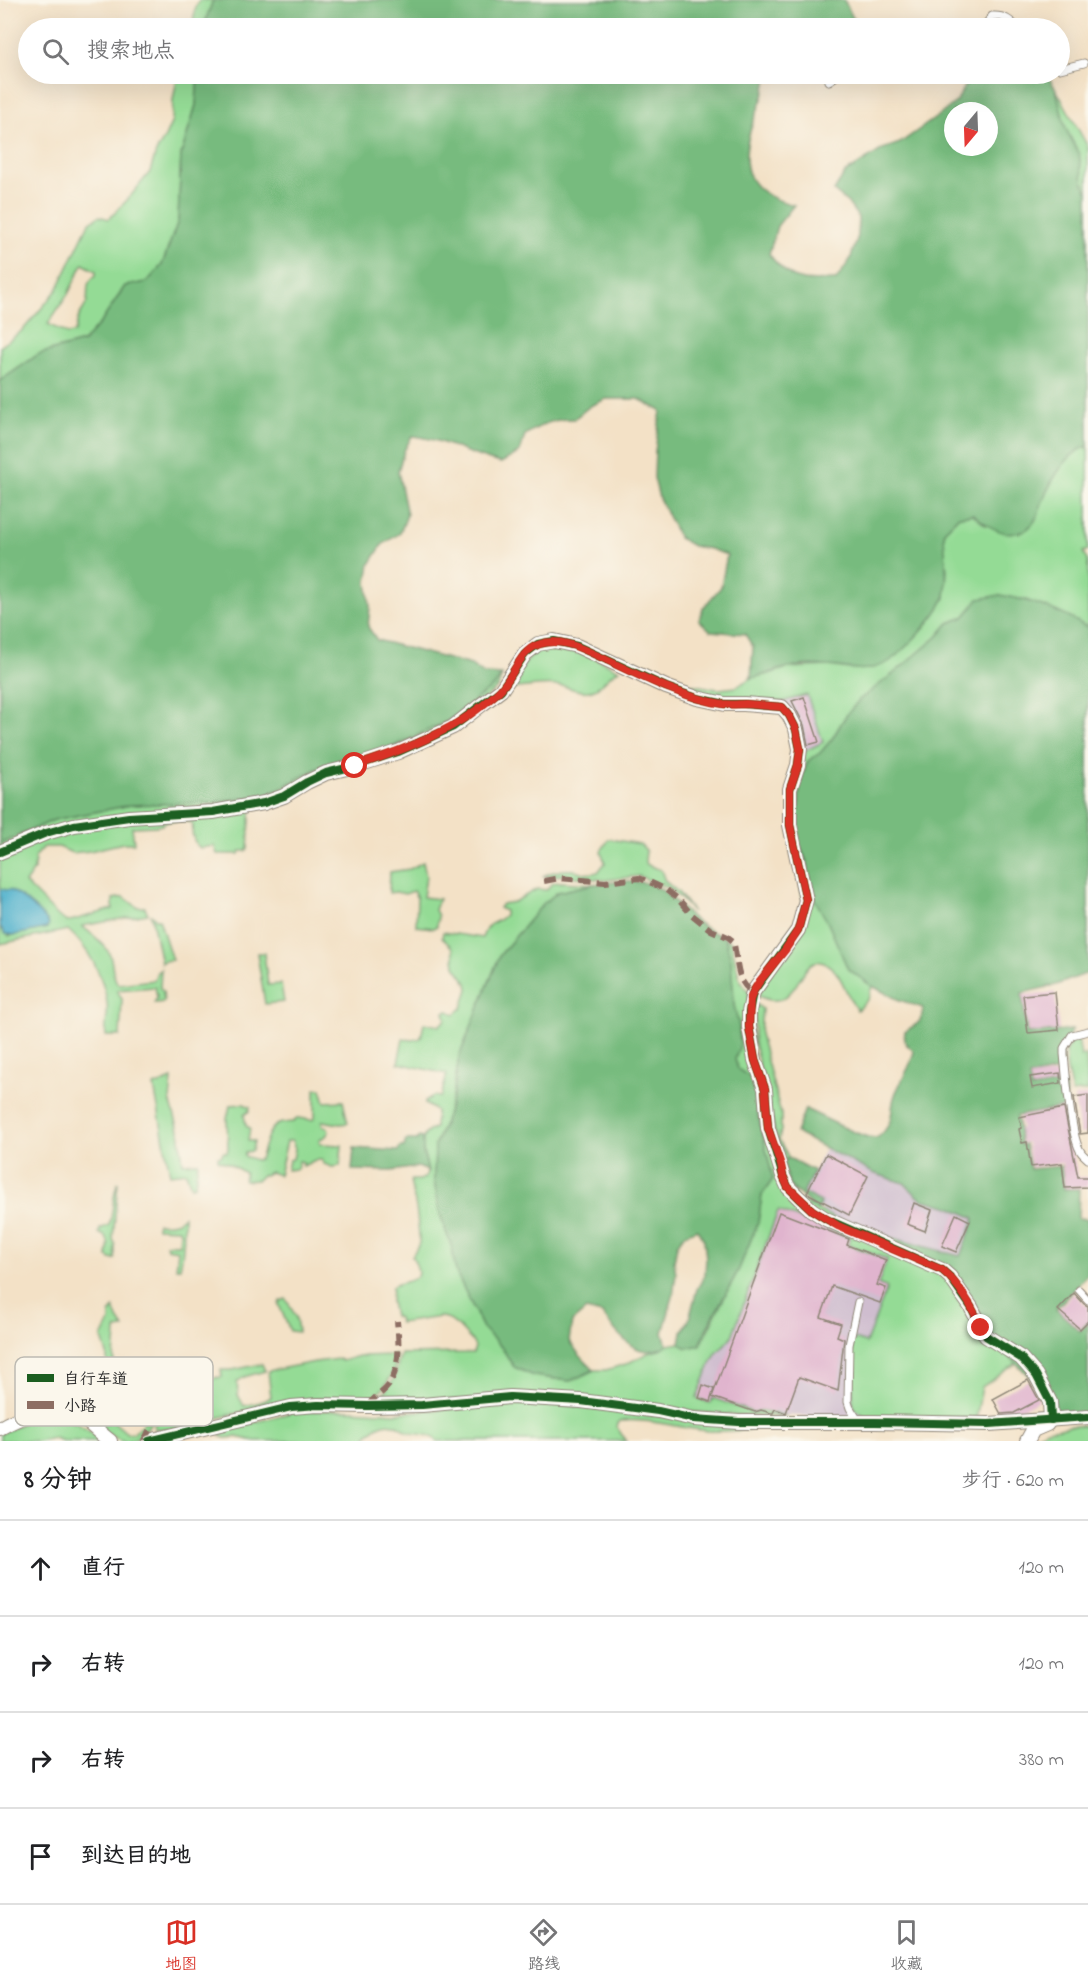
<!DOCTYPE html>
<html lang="zh">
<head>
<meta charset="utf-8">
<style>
  :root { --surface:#fff; --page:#f6f6f6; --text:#202124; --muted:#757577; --line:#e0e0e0; --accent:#d93025 }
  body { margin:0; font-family:"Indie Flower","LXGW WenKai TC",sans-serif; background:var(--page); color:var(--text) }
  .compass { position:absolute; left:944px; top:102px; width:54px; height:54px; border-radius:50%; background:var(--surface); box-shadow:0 6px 24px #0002; rotate:199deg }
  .stop { position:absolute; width:18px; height:18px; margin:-14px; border:4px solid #d93025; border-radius:50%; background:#fff }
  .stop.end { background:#d93025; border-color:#fff; box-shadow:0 2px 6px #0008 }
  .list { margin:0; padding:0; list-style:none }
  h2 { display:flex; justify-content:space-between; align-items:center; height:78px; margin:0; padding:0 24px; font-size:26px }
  h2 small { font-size:20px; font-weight:400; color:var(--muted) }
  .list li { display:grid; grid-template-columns:39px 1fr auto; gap:18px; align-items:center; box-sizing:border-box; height:96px; padding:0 24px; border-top:2px solid var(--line) }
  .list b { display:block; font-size:22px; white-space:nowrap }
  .list em { font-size:20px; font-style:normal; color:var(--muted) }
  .icon { flex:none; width:33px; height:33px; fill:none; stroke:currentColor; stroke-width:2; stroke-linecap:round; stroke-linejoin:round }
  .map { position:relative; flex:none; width:1088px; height:1441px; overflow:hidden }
  .search { position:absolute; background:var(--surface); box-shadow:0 6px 24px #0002; left:18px; right:18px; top:18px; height:66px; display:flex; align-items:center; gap:15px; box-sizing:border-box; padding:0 21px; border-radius:33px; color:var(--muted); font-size:22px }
  .sheet { height:462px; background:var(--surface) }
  nav { display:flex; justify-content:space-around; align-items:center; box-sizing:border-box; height:84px; border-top:2px solid var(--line); background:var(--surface); font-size:16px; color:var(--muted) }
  nav a { display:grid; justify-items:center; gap:3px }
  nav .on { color:var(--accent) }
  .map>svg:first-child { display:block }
  .industrial { fill:#cfbdcf }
  .green { fill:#94db95; stroke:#608360; stroke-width:1.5; fill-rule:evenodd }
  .forest { fill:#77bb7e; stroke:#517354; stroke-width:1.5; fill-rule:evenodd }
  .water { fill:#4db0cc; stroke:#3c6e7c; stroke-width:1.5 }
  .building { fill:#e0b4ce }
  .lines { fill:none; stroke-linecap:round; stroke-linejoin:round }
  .service-casing { stroke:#8f8678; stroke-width:9 }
  .minor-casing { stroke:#8f8678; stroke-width:16 }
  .service { stroke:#fff; stroke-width:7 }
  .minor { stroke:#fff; stroke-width:14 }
  .quiet { stroke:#8d6e63; stroke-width:6; stroke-dasharray:12 6; stroke-linecap:butt }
  .cycleway-casing { stroke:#fbf7ec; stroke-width:11 }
  .cycleway { stroke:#1b5e20; stroke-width:8 }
  .route { stroke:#d93025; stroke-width:8 }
  .key { fill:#fbf7ec; stroke:#bdbab2; stroke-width:1.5 }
  .key-label { font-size:16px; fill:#2b2b2b }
</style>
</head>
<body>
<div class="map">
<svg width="1088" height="1441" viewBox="0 0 1088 1441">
  <rect width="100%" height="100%" fill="#fbf7ec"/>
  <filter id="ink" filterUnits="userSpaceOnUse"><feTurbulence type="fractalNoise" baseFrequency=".0167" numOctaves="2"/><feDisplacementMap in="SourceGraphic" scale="12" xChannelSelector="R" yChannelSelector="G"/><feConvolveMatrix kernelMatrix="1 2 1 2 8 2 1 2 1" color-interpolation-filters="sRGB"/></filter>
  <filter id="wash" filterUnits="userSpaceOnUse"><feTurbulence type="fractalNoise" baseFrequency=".008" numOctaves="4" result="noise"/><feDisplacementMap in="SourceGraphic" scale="24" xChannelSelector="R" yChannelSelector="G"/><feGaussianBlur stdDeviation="1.35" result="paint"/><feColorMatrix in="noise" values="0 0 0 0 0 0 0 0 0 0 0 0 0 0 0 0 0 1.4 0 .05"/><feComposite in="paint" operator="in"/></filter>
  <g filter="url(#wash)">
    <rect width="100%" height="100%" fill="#f3e1c6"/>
    <g class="industrial">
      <polygon points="807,694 823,743 803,752 782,702"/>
      <polygon points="825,1149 873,1173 904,1183 921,1199 947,1206 975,1218 961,1256 900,1241 833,1220 803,1193"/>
      <polygon points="778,1210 851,1237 848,1245 888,1259 887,1288 866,1343 853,1338 868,1418 773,1415 761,1411 755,1413 713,1398 711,1403 697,1398 709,1367 716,1354 732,1336"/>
    </g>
    <g class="green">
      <polygon points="200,0 213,0 203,28 192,28 196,6"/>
      <path d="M178,74H198L196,105L181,155L178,221L162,265L147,282L125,286L102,321L83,342L39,354L0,381V347L23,330L57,290L89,223L99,216L109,219L129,198L150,172L156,152L164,139L172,121L173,100ZM83,264L96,271V275C84,285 89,287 87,301C86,307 80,313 78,319C76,324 77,328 74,333L67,334L48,324L68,294Z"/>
      <polygon points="1056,89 1088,147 1088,193 1083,181 1079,154 1065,127"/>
      <path d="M1088,446V550L1083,552L1088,562V628L1076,621L1024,599H979L964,617L949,623L937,637L893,674L859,700L845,717L832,739L820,753L808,761L797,839L828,923L848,969L872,986L868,999L857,1010C845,996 842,967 821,962C797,956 800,1020 755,994L805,916L796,846L793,792L803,752L823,742L807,695L782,702L698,695L639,669L676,682L719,689L736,687L751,678L769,674L787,668L829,666L849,669L888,662L922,631L934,615L945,598L947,570L944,549V531L959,516L973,514L985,525L1036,519C1045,493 1060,454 1088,446Z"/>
      <path d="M539,646L576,648L619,670C607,675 601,689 589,691C579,693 570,687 561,686C542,684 522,687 504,690Z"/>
      <polygon points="502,675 498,687 452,725 263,800 128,814 0,848 0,844 54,820 131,805 214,802 267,795 320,767 383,751 446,722 495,685"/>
      <path d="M251,807L248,848L246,851H240L239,854H217L214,846L200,848C193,843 191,832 193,824C188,819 171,821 164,822L162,825C153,827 142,826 132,827L134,843H123L90,851L72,853L59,847H44L35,857L34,870L25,883L58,916L67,922L113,909V899L124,897L137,907H145L148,914L82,926C91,934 105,943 110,955C113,964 112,977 118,984L154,980L157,972L161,969L160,988L163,991L164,1002L154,1003L157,997L155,987L117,990L122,999L120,1036H106C104,1025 109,1014 107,1003C104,977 88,947 68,930L0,944V926L9,936L47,928C45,924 44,918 41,915C32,904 13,890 0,889V856L73,827Z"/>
      <path d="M609,839L640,844L646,850L645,862L648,865L661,870L665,881L678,892L693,912L680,898L666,887L639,876L605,880L560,875L550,877L543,876C553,871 567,868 578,871C587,874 590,874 598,872L605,863L601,851Z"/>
      <polygon points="423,862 426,876 423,897 439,899 435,910 438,916 437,926 433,928 416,926 417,898 413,891 405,894 396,892 389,893 390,872 410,869"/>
      <path d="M560,882L593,884L558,892L543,904L500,955L459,1057L453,1096L446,1119L435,1145L434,1181L440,1214L452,1248L456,1272L483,1328L502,1348L514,1367L534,1376L570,1381L594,1370H606L626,1364L648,1353L659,1350L667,1345L680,1343L687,1348L700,1345L739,1269L758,1222L762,1195L773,1179L758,1116V1096L738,1069L735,1059C746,1032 735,1028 734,1004C732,979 732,962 725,938L731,942L740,981L749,992L753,1061L796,1199L940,1271L1018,1362L982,1387L976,1419L868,1418L855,1409L853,1402L852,1338L866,1343L887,1288L878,1284L887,1259L848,1245L850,1237L778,1211L732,1336L716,1354L709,1367L697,1398L710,1403L713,1398L755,1413L761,1411L786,1416C749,1417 713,1413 677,1411C577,1405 476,1399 376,1399L384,1393L394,1379L401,1354L473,1353L475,1347L472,1341L459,1327L447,1318L440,1317L400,1323L398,1318L394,1316L391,1302L392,1287C405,1277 429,1287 412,1256C414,1252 418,1247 419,1243C420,1239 416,1203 414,1199C413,1192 410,1187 411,1180H420L426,1177C432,1160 409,1138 435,1128L436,1111L425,1104V1101L433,1096L441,1097L447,1074L398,1063L403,1039L413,1040L421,1038L424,1023L439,1026L446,1019L444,1012L448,1011L455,1014L462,1008L468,989L467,983L455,966L453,948L442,938L443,932L482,938C490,917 492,928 505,915V911L499,908L502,904L514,902L537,889L547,890L552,883Z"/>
      <polygon points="151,915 154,916 155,919 159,919 172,960 164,961 161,963"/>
      <polygon points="257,953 264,953 268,985 281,984 284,1002 265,1004"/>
      <polygon points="755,1003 762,1009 760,1034 781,1114 781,1130 779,1140 789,1158 782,1161 754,1043"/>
      <path d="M1078,1039L1081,1056L1086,1055L1088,1091L1072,1093C1069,1077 1057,1044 1078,1039Z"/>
      <polygon points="172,1079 170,1100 179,1130 183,1163 198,1162 195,1185 191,1186 186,1172 170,1174 154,1086"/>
      <path d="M315,1089H321L325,1102L343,1101L348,1123L340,1124L322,1121V1125L328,1128L329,1132L326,1136L319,1140L320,1144L342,1145L340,1166L332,1167L324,1164L322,1160H315L303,1166V1162L299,1161L297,1169L287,1170L289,1160L293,1159L295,1149L292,1141H287L279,1175L270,1172L265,1175H262L257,1180L244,1181L245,1173L230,1164L218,1160V1156H221L223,1152H227L228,1149L227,1119L230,1105L244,1104L250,1107L249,1111L244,1115L246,1126L250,1128L248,1141H254L252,1151L245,1152L244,1156L256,1160L260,1159C265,1148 266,1129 279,1124C284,1122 288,1123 293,1122L298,1118L312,1120L315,1117Z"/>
      <path d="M118,1182L113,1239L115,1244V1259H110L107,1256C109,1245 111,1238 99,1233L100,1229L109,1225C114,1211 112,1195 118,1182Z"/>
      <path d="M184,1216C184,1234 184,1251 180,1268H176L178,1250L167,1248L166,1244H179L180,1232L179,1229L157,1228V1223C166,1224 178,1224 184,1216Z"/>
      <polygon points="286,1299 296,1317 298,1332 290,1331 279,1305 280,1301"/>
      <path d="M114,1308L118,1319L124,1328L117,1329L116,1332L112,1387L116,1411L115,1423L127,1433H134L146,1420L157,1399L160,1398C155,1414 147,1441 124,1441C115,1439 107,1433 99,1428C86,1420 72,1412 58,1404V1401L80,1403L81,1392L89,1391C89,1409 90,1410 104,1422H108L109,1401L107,1389V1354L102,1338L110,1321V1314Z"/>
      <path d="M396,1355C397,1370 383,1396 366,1400C355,1402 340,1398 329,1398C316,1398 303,1400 291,1401L169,1429H155L154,1426L165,1396V1385H169L171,1378L193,1380L222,1377L221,1370H232L262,1364L265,1371L244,1377L237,1382L238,1395L244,1406L261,1402L271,1397L268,1371L315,1362L338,1359L342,1361L359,1356Z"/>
      <path d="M517,1403L556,1404L755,1427L750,1430C736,1430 721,1432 708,1431C678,1428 650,1418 620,1421L616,1426L626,1441H438C430,1434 422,1435 411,1433C405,1432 404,1429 399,1426C385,1418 370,1429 364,1441H255L236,1437L225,1438L220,1436L222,1431L297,1411L350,1410L395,1413Z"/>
      <path d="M50,1415C71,1416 86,1429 103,1441H63L54,1438L37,1441H0V1434L27,1421Z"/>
      <polygon points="1070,1426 1088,1426 1088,1441 1035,1441 1033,1437 1047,1430"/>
    </g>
    <g class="forest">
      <polygon points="213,0 844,0 854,20 854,28 203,28"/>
      <path d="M198,74H767C767,92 759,105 753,122C737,168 747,193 794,205L777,226L769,254C791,283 802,282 836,280L850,260L858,236V217L848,203L834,191L845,173L883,149L900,143L941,114L957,101L964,87L974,77H999L1027,74L1048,77L1056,89L1065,127L1079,154L1083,181L1088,193V446C1066,453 1051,481 1042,502C1040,507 1039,514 1036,519C1019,546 991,530 973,514L959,516L944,531C944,553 949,573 945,595C942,612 904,650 890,661C884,665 874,668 868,669C854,671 841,666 827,666C815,665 798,665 786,668C774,671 763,676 751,678L753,647L745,634L711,631L699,620L703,608L721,587L727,555L710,549L693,546L679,538L659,498L654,478L655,451L661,411L639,399H606L590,406L574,419C554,418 541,425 525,435L520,452L501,463C471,457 442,438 412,436L404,451L398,471L407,515L400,533L382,545L370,564L367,582L370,606L368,627L377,640L471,665L484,674L502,675L495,685L446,722L383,751L320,767L267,795L214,802L131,805L54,820L0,844V381L39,354L83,342L102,321L125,286L147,282L162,265L178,221L181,155L196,105ZM953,111H989V147H953Z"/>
      <path d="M1000,595C1031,600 1061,611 1088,628V973L1056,985L1022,993L1027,1034L1072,1030L1062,1047V1070L1029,1077L1031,1089L1065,1083L1067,1107L1017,1116L1021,1145L1025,1144L1030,1169L1061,1166L1064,1189H1079L1078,1218L1088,1219V1274L1056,1309L1080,1331L1088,1322V1414L1058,1416L1053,1401L994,1340L954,1277L869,1232L960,1256L975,1218L947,1206L921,1199L904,1183L873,1173L796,1133L805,1109C818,1114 864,1140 875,1138C881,1137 888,1127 890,1121C892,1114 892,1105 894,1098C899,1081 911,1069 914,1051C907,1046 903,1042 905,1032C916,1023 922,1025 923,1008L897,999L872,986L848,969L828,923L814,898L807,862L797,839L800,782L808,761L820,753L832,739L845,717L859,700L893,674L937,637L949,623L964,617L979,599Z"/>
      <path d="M629,881C661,881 668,896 689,915C699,925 712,932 725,938L731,960L734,1005L739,1026L740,1045L735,1059L738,1069L754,1080L758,1096V1116L773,1179L762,1195L758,1222L739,1269L706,1330L700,1345L687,1348L680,1343L682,1332L689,1320L697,1289L705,1275L706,1258L704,1240L697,1229L685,1234L677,1245L674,1261L676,1274L673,1296L663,1333L667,1345C638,1363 619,1336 602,1314L586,1310L572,1322L569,1341L581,1357L594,1370L570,1381L534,1376L514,1367L502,1348L483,1328L456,1272L452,1248L440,1214L434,1181L435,1145L446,1119L453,1096L459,1057L500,955L543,904L558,892L593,884Z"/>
      <polygon points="419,1137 423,1138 423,1152 428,1171 418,1167 391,1171 352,1170 354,1148 398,1151 400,1147 404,1147 406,1140 417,1140"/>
      <polygon points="789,1158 814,1171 803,1193 821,1202 817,1210 790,1186 782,1161"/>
    </g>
    <path class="water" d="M0,889C2,889 7,890 10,890C19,894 46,916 49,925L47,928L15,935L5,934L0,926Z"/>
    <g id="blocks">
      <g class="building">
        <polygon points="804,697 819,742 808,745 804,725 792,701"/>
        <polygon points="1055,992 1059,1030 1028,1033 1023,995"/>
        <polygon points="1060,1073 1061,1083 1032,1088 1030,1077"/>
        <polygon points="1088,1095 1088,1133 1080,1134 1074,1097"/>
        <polygon points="1064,1108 1078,1177 1088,1177 1088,1187 1065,1188 1062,1163 1031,1167 1027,1142 1022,1143 1019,1129 1022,1128 1019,1117"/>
        <polygon points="826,1154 868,1176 849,1215 807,1193"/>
        <polygon points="914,1203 932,1210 925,1231 907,1224"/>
        <polygon points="779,1212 849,1239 847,1245 886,1260 877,1285 886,1288 880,1303 832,1286 821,1317 841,1324 837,1336 844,1339 838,1391 799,1377 786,1413 775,1409 773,1413 771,1413 761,1410 755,1412 712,1397"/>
        <polygon points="956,1214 970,1221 956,1252 942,1246"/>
        <polygon points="1074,1293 1084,1304 1088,1306 1088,1321 1080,1329 1058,1310"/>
        <polygon points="1028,1380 1039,1400 1014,1413 1001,1414 993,1399"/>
        <polygon points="703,1385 714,1389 710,1402 699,1398"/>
      </g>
    </g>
  </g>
  <g filter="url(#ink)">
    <use href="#blocks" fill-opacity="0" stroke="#8f8678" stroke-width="1.5"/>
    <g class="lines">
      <defs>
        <g id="service">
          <path d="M983,28L992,16C1004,15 1010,20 1018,28"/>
          <polyline points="1060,69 1084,63"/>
          <polyline points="829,81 839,74"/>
          <path d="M1088,1031L1072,1035L1064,1048V1054C1066,1074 1071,1139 1081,1152C1082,1154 1086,1157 1088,1159"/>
          <polyline points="1079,1290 1088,1300"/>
          <polyline points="858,1302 849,1345 848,1402 850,1408 859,1422"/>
        </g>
        <g id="minor">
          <polyline points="0,852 46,833 74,825 129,817 213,812 264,803 284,796 307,782 326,773 355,766 398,752 453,727 481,705 501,690 525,654 538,644 554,641 577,646 666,687 697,698 725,704 744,704 782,707 789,715 796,729 800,749 798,765 790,789 790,825 806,900 798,930 753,992 749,1012 749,1027 755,1060 765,1089 768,1128 783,1176 788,1187 799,1198 812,1210 826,1219 942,1270 950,1277 971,1307 986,1336 1021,1358 1036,1375 1050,1402 1051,1420"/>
          <path d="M0,1428C23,1415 55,1403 80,1417C91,1423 100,1434 110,1441"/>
          <polyline points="149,1441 291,1407 318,1405 368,1406 422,1405 510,1397 581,1401 658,1411 694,1419 739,1422 875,1422 989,1424 1088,1417"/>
          <polyline points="1027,1441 1033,1430 1047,1424"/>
        </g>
      </defs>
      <use href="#service" class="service-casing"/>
      <use href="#minor" class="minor-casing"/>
      <use href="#service" class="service"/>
      <use href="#minor" class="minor"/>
      <g class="quiet">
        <path d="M544,881L560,878L605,882L639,878L647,881L665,889L678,899L691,914L711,930L728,937L733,941C738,958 735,983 753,992"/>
        <path d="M368,1406C373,1397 382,1394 388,1386C401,1367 399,1343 397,1321"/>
        <polyline points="144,1441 156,1416 164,1388"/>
      </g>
      <defs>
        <g id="cycleway">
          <polyline points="0,852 46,833 74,825 129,817 213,812 264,803 284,796 307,782 326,773 355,766 398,752 453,727 481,705 501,690 525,654 538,644 554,641 577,646 666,687 697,698 725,704 744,704 782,707 789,715 796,729 800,749 798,765 790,789 790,825 806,900 798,930 753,992 749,1012 749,1027 755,1060 765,1089 768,1128 783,1176 788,1187 799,1198 812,1210 826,1219 942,1270 950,1277 971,1307 986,1336 1021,1358 1036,1375 1050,1402 1051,1420"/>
          <polyline points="149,1441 291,1407 318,1405 368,1406 422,1405 510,1397 581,1401 658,1411 694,1419 739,1422 875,1422 989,1424 1088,1417"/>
        </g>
      </defs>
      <use href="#cycleway" class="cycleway-casing"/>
      <use href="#cycleway" class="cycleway"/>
    </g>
  </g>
  <g class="lines" filter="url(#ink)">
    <path class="route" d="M355,766C407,749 460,729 499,691C514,677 519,650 540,644C559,638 579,647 596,655C637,674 679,697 723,704C731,705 739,704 746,704C758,705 770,706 782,707L789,715L796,729L800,748L798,765L790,789V825L806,900L798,930L785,950L759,982L753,992L750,1000L749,1027L755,1060L765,1089L768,1128L781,1165L783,1176L788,1187L812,1210L838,1226L942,1270C959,1284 973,1307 981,1328"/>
  </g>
  <rect x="15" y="1357" width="198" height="69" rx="9" class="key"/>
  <rect x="27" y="1374" width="27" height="8" fill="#1b5e20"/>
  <rect x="27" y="1401" width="27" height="8" fill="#8d6e63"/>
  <g class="key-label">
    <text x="64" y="1384">自行车道</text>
    <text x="64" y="1411">小路</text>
  </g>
</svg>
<svg class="compass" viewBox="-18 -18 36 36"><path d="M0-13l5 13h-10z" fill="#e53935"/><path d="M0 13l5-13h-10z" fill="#757577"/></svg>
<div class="stop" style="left:355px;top:766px"></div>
<div class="stop end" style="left:981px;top:1328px"></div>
<div class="search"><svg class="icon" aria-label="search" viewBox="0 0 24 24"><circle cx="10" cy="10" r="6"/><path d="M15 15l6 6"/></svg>搜索地点</div>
</div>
<section class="sheet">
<h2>8 分钟<small>步行 · 620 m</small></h2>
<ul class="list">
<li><svg class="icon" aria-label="ahead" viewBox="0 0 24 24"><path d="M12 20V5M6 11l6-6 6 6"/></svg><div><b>直行</b></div><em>120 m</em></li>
<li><svg class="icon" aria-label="right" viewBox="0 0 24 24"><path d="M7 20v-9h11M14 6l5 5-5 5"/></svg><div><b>右转</b></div><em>120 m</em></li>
<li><svg class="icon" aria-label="right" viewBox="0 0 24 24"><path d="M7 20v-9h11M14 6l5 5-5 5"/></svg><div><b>右转</b></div><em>380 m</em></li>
<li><svg class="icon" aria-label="arrive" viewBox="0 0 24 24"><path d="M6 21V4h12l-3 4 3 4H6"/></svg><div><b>到达目的地</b></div></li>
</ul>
</section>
<nav>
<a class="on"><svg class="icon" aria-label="map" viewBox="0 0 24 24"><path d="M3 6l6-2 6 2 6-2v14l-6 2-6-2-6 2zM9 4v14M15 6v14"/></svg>地图</a>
<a><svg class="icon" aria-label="directions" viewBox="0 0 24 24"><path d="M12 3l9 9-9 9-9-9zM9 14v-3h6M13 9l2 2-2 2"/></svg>路线</a>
<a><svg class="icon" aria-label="saved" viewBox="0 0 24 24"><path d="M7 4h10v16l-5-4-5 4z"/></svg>收藏</a>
</nav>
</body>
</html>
